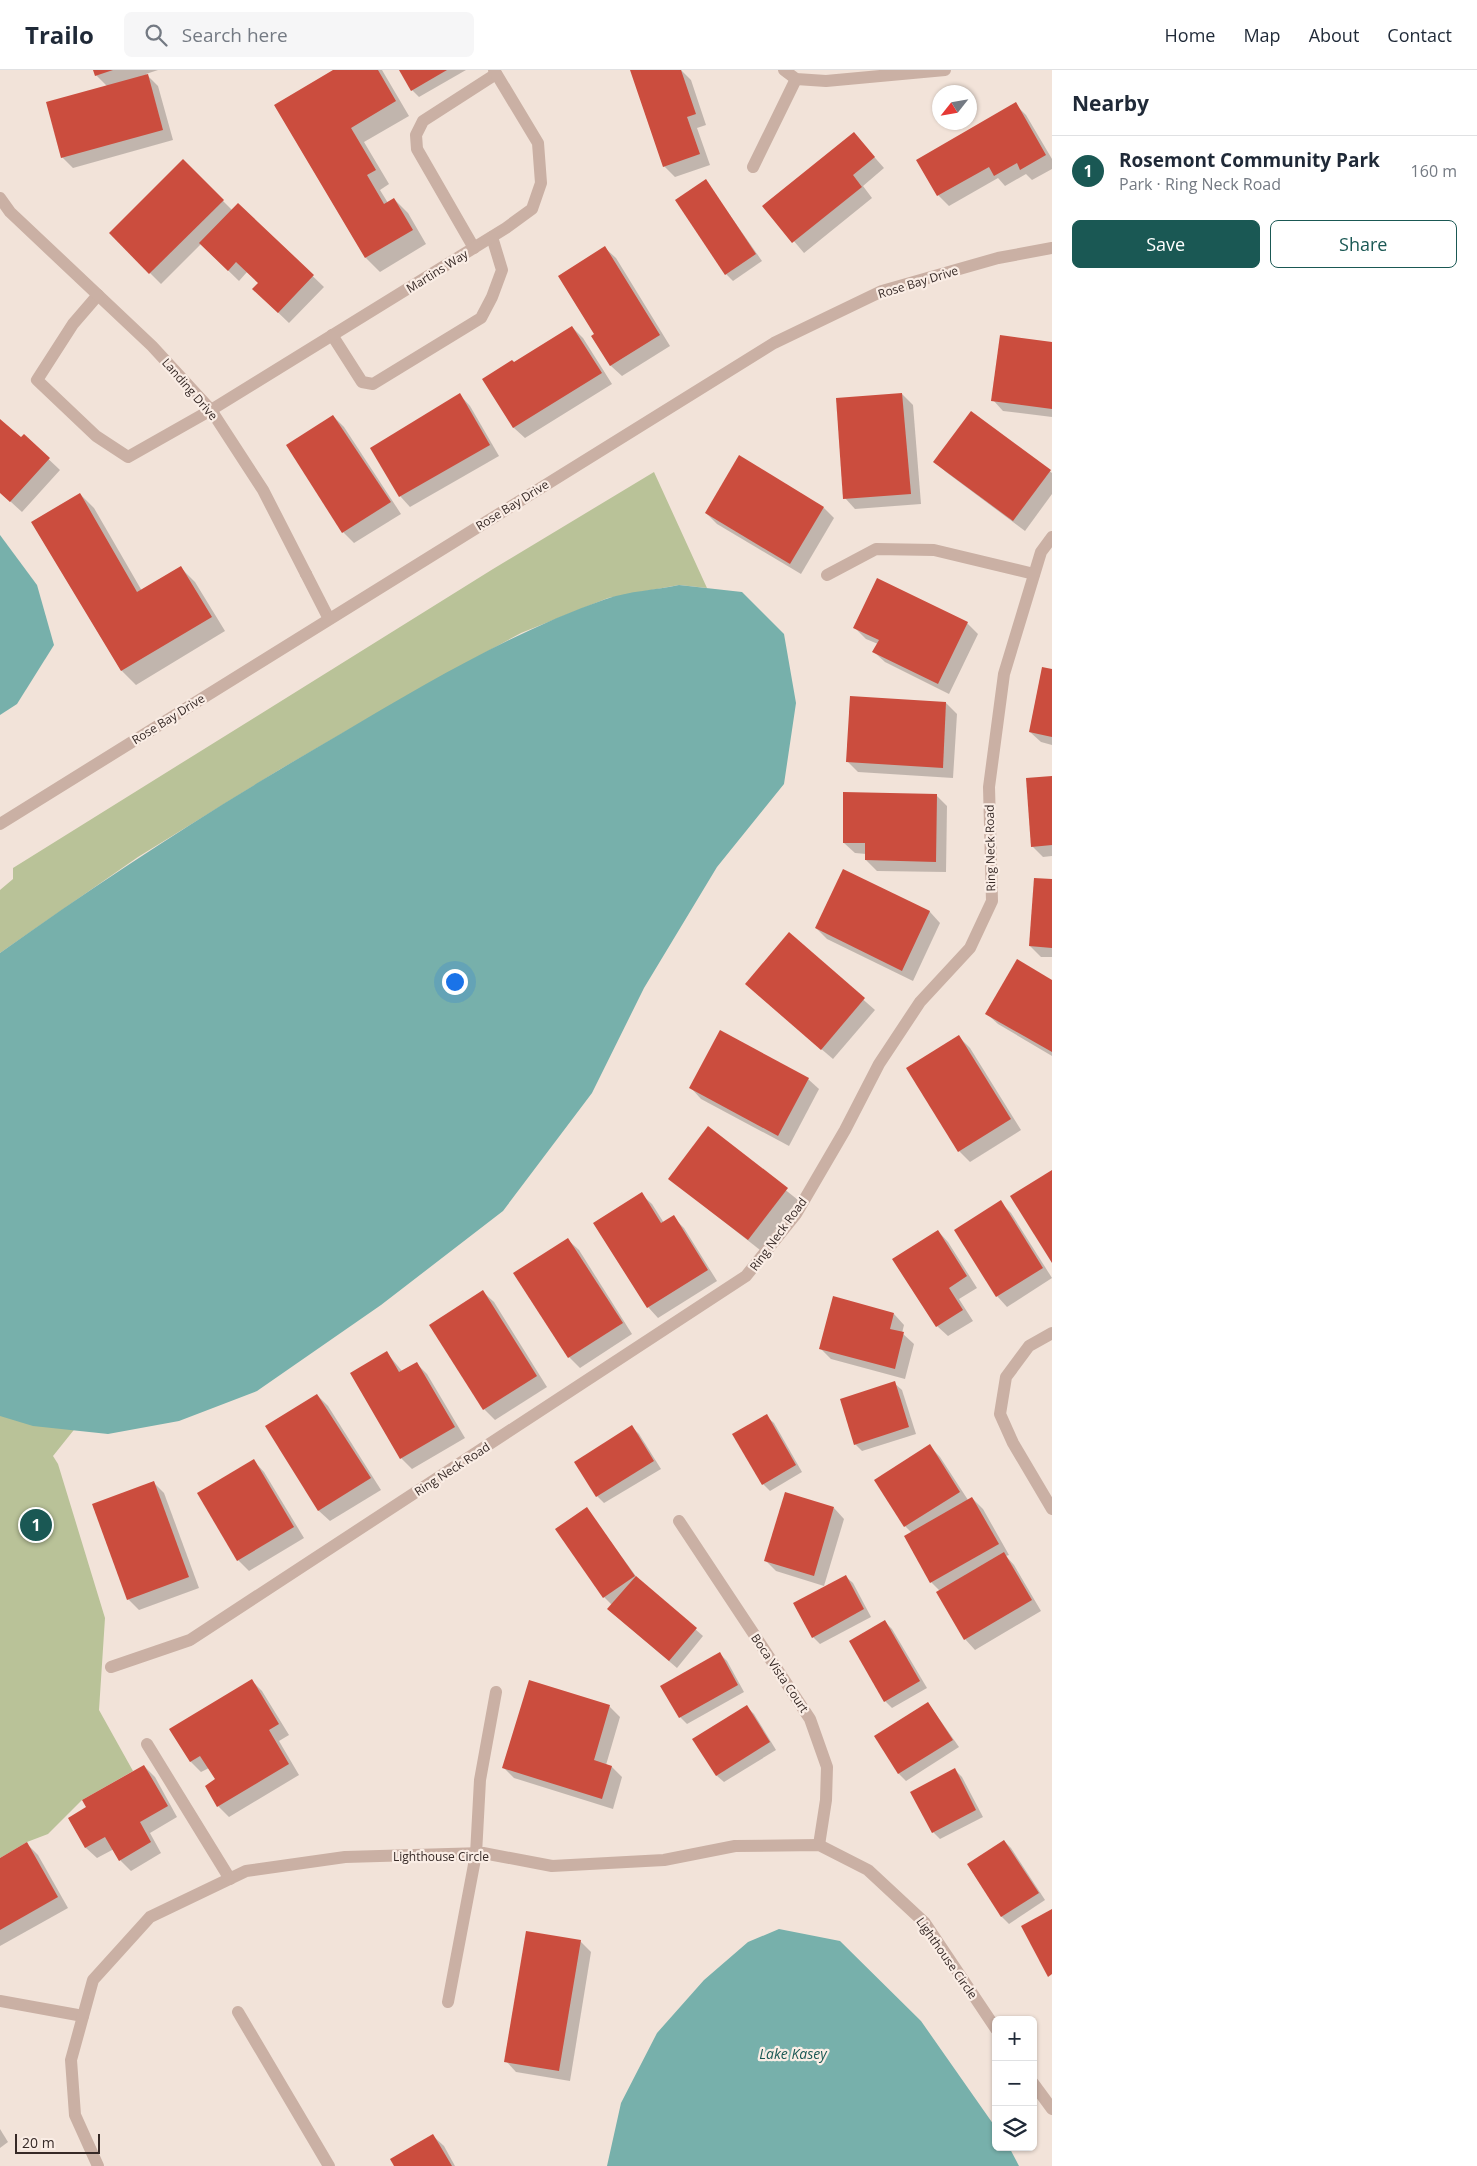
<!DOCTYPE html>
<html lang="en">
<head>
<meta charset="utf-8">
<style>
  :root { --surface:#fff; --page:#f6f6f7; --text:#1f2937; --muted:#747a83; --line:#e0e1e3; --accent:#1a5854 }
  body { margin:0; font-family:"Open Sans",sans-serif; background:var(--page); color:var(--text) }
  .controls { position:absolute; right:15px; bottom:15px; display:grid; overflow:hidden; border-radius:8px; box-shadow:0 1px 4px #0004 }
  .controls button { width:45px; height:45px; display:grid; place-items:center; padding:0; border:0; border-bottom:1px solid var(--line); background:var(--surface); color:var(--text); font:25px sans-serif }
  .compass { position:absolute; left:932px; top:15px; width:45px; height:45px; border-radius:50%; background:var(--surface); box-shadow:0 1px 4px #0004; rotate:239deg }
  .scale { position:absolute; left:15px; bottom:12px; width:85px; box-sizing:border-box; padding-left:5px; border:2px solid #362926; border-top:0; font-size:14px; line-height:18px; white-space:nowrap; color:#362926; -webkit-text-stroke:4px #faede5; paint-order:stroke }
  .you { position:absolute; left:454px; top:911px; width:18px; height:18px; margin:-12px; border:4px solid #fff; border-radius:50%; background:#1a73e8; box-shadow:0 0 0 8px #1a73e833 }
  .badge { display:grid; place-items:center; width:32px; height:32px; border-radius:50%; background:var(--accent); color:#fff; font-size:16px; font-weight:700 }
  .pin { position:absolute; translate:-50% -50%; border:2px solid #fff; box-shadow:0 1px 5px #0006 }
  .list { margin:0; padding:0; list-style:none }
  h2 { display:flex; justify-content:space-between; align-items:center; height:65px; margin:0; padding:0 20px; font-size:21px }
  h2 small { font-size:16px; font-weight:400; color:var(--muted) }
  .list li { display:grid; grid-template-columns:32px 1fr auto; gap:15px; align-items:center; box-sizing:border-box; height:70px; padding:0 20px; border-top:1px solid var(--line) }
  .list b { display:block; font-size:19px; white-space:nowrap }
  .list p { margin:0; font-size:16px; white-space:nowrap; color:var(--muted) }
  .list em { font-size:16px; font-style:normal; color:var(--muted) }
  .actions { display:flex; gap:10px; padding:15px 20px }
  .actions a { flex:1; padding:11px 0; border:1px solid var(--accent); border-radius:8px; text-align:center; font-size:18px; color:var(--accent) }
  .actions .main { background:var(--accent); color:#fff }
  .icon { flex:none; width:28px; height:28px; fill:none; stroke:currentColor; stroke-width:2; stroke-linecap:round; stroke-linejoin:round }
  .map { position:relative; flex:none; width:1052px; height:2096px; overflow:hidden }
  header { display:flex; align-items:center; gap:30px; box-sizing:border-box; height:70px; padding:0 25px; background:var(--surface); border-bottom:1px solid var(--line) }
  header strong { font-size:24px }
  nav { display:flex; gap:28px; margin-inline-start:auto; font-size:18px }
  .search { width:350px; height:45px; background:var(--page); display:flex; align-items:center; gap:12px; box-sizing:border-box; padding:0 18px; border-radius:8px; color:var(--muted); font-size:19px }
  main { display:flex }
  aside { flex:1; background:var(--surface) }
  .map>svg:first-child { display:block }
  .green { fill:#b9c298 }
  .water { fill:#77b0ab }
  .shadow { fill:#0003 }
  .building { fill:#cb4d3e }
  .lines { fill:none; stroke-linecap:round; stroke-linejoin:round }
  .service { stroke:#cab0a4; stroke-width:12 }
  .minor { stroke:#cab0a4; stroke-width:12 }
  .tertiary { stroke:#cab0a4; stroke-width:12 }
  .labels { text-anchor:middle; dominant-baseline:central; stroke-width:4.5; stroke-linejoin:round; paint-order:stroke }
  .street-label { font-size:12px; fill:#362926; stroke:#faede5 }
  .water-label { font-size:14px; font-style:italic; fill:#1a5854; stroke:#faede5 }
</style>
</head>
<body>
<header>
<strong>Trailo</strong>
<div class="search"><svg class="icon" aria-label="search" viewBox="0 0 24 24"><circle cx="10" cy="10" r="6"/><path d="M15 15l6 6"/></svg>Search here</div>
<nav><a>Home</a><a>Map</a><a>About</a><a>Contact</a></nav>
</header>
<main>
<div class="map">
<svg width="1052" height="2096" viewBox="0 0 1052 2096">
  <rect width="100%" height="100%" fill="#f2e3d9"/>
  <g class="green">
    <polygon points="654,402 707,518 679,515 608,528 521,563 424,616 279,700 138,787 0,883 0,820 13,809 13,798 493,499"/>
    <polygon points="0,1184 93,1336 53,1386 58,1394 105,1548 99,1640 133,1701 82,1730 48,1764 27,1772 0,1788"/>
  </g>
  <g class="water">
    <polygon points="0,465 37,515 54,575 17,634 0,645"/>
    <path d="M679,515L742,522L784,564L796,633L784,714L717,797L644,918L592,1023L503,1141L381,1235L257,1321L179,1351L108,1364L33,1356L0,1346V883C110,804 224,731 342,663C427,613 512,562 606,529C629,521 656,520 679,515Z"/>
    <polygon points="779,1859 840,1871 921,1951 996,2058 996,2077 1009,2077 1019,2096 607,2096 621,2033 657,1963 704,1910 748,1872"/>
  </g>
  <g class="shadow">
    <polygon points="95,0 158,0 146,4 158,16 173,70 73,98 62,87 107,16 96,5"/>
    <polygon points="335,0 382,0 409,46 364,72 389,114 380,120 388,133 394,129 408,143 426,174 380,202 366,188"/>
    <polygon points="400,0 466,0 419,27 412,20"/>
    <polygon points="631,0 681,0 691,10 706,55 697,58 710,95 675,107 664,96"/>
    <polygon points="1015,34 1026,45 1052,89 1052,99 1032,110 1026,104 1005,116 998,108 949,136 938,125 918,90"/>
    <polygon points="854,64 884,98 863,116 872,128 804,183 764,136"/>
    <polygon points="183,91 232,140 238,134 324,217 289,253 264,229 259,213 247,202 239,211 201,174 161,214 110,163"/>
    <polygon points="706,111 762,191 733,211 726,204"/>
    <polygon points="605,178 616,188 670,276 622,306 611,296 593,266 596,265"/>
    <polygon points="572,257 583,268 612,314 525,368 514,358 484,309 514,294"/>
    <polygon points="1052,273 1052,347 1003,341 993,330"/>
    <polygon points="902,324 913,335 921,434 855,439 845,428"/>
    <polygon points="460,325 470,336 499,386 410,437 400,426"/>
    <polygon points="971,342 1052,403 1052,424 1025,461 946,402 935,392"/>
    <polygon points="333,346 344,357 401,444 354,473 343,462 288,375"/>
    <polygon points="0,350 21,369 24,366 60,400 22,442 0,422"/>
    <polygon points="80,424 94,438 142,521 181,498 195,512 225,561 136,615 122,601 33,452"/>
    <polygon points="824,438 834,448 801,504 717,454 706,443"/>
    <polygon points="967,553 978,564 949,624 885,592 874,582 878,574 866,569 855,558"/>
    <polygon points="1052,600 1052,675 1041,672 1030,662"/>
    <polygon points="946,633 957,644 953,708 858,702 847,691"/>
    <polygon points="1052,707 1052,786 1043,787 1032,776"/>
    <polygon points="936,725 947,736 946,802 877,801 866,790 866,784 855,783 844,773"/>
    <polygon points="844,801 930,842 940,853 913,911 827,869 816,858"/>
    <polygon points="1052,811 1052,887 1041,887 1030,876"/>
    <polygon points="789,864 875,940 833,989 757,924"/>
    <polygon points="1052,911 1052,986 998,954 987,944"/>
    <polygon points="959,967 970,978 1021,1060 970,1092 959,1081 908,998"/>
    <polygon points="808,1009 819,1019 789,1076 701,1029 691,1018"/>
    <polygon points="708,1058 798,1130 760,1180 670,1109"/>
    <polygon points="641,1124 652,1134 664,1153 673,1147 684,1158 717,1211 658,1248 648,1237"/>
    <polygon points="1000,1132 1011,1143 1052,1208 1007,1237 997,1226"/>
    <polygon points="938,1161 948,1172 977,1218 959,1229 973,1251 948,1266 937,1256"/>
    <polygon points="568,1170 579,1180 632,1264 580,1298 569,1287"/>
    <polygon points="483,1222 494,1232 547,1317 495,1350 484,1339"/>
    <polygon points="894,1244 904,1255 902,1263 914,1274 905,1309 831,1289 820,1278"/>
    <polygon points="387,1283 402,1301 416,1293 427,1304 465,1368 412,1399 401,1388 352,1304"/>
    <polygon points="894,1313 902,1320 916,1364 862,1381 855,1374"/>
    <polygon points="317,1325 328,1336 381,1420 330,1451 319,1441 267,1357"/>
    <polygon points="766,1346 774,1353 802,1402 770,1421 763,1414"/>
    <polygon points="632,1357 639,1364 661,1399 604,1433 597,1426 575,1392"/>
    <polygon points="930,1376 940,1387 968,1430 972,1428 983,1439 1009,1485 1006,1486 1014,1495 1041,1541 975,1580 965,1569 940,1521 931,1512 905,1467 912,1463 905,1456"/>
    <polygon points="254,1391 264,1402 304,1468 249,1501 238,1490 199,1424"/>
    <polygon points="153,1412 164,1423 199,1518 139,1540 128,1529"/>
    <polygon points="586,1438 638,1509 703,1566 677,1598 616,1546 612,1535 604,1527 557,1459"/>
    <polygon points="834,1438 844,1449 824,1516 776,1501 766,1491"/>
    <polygon points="845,1506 853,1513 871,1547 820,1574 813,1567"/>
    <polygon points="885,1552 892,1559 927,1618 892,1638 885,1631"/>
    <polygon points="720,1584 727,1591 744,1622 687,1654 680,1647"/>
    <polygon points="252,1611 262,1621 289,1665 279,1671 299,1705 229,1747 218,1736 216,1710 209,1698 201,1702 190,1691"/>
    <polygon points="928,1633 959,1677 906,1711 899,1704 876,1666"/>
    <polygon points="609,1636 620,1647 606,1695 612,1697 622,1707 613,1739 514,1708 504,1698"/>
    <polygon points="747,1637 754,1644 776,1680 724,1712 716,1705"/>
    <polygon points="144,1696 155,1707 177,1747 150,1763 161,1783 131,1801 120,1790 114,1779 97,1788 86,1778 69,1749 88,1738"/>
    <polygon points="955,1700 962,1707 983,1747 940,1769 933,1762"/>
    <polygon points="1004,1771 1011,1778 1045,1830 1009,1854 1002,1847 968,1795"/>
    <polygon points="27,1774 38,1785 68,1838 0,1876 0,1789"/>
    <polygon points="580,1871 591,1882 570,2011 516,2002 506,1991"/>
    <polygon points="0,2059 8,2072 0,2078"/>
    <polygon points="433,2066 444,2076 455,2096 396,2096"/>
  </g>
  <g class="building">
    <polygon points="93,0 113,0 95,6"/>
    <polygon points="333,0 378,0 396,31 351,58 376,100 367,105 384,134 394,128 413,160 365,188 274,35"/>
    <polygon points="399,0 447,0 411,21"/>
    <polygon points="630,0 681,0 696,44 687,47 700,84 663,97"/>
    <polygon points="148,4 163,60 61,88 46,32"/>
    <polygon points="1016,32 1046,85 1020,100 1017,93 994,106 989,97 937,126 916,90"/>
    <polygon points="854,62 875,87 853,105 862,117 792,173 762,136"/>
    <polygon points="183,89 224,130 149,204 109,163"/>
    <polygon points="706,109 756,184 725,205 675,130"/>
    <polygon points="238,133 314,205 278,243 252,219 258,213 236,192 228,201 199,173"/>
    <polygon points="605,176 660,265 610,296 591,266 594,264 558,206"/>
    <polygon points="572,256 602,303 513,358 482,309 512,290 514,292"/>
    <polygon points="1000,265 1052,272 1052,339 991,331"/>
    <polygon points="460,323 490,375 399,427 370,378"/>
    <polygon points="902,323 911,424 843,429 836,328"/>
    <polygon points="971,341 1051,400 1013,451 933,392"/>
    <polygon points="333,345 391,432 342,463 286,375"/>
    <polygon points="0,349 21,367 24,364 50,388 10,432 0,423"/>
    <polygon points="739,385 824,437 790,494 705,443"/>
    <polygon points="80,423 137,522 181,496 212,547 121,601 31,452"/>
    <polygon points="877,508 968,552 938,614 872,582 879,570 853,558"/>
    <polygon points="1042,597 1052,599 1052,667 1029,662"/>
    <polygon points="850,626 946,632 943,698 846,692"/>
    <polygon points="1052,706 1052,775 1031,777 1026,708"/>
    <polygon points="843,722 937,724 936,792 865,790 865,773 843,773"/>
    <polygon points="843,799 930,841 902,901 815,858"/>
    <polygon points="1034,808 1052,809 1052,878 1029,876"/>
    <polygon points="789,862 865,928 821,980 745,914"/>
    <polygon points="1017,889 1052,910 1052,982 985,944"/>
    <polygon points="720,960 809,1008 778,1066 689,1018"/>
    <polygon points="959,965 1011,1049 958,1082 906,998"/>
    <polygon points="708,1056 788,1118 748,1170 668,1109"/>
    <polygon points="1052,1100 1052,1193 1010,1126"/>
    <polygon points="642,1122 661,1153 674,1145 708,1200 647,1238 593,1153"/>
    <polygon points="1001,1130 1043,1198 996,1227 954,1160"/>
    <polygon points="938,1160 967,1206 949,1218 963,1240 936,1257 892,1189"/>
    <polygon points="568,1168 623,1253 568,1288 513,1203"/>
    <polygon points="483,1220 537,1306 483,1340 429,1255"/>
    <polygon points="833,1226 894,1243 890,1259 904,1262 895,1299 819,1279"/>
    <polygon points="387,1281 399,1302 417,1292 455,1357 400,1389 350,1303"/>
    <polygon points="895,1311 909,1357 854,1375 840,1329"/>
    <polygon points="317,1324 371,1408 318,1441 265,1356"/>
    <polygon points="767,1344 796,1395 762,1415 732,1364"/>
    <polygon points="632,1355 654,1391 596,1427 574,1392"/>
    <polygon points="930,1374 960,1422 904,1457 874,1410"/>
    <polygon points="254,1389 294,1457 237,1491 197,1423"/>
    <polygon points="154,1411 189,1507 127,1530 92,1434"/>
    <polygon points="785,1422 834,1437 814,1506 764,1491"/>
    <polygon points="972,1427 999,1474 930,1513 904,1466"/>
    <polygon points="587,1437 635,1506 603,1528 555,1459"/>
    <polygon points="1004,1482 1032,1530 964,1570 936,1522"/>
    <polygon points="846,1505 864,1539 812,1568 793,1533"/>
    <polygon points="636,1506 697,1558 669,1591 607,1539"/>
    <polygon points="885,1550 920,1611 884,1632 849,1571"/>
    <polygon points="720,1582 738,1615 679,1648 660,1616"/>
    <polygon points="252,1609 279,1654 269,1660 289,1694 217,1737 205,1716 215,1709 200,1686 190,1692 169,1659"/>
    <polygon points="529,1610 610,1635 594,1690 612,1696 602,1729 502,1698"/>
    <polygon points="928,1632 953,1670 898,1704 874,1666"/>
    <polygon points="747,1635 770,1672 716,1706 692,1669"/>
    <polygon points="144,1695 168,1736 140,1752 151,1772 119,1791 105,1767 85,1778 68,1748 86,1737 82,1730"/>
    <polygon points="955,1698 976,1740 932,1763 910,1722"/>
    <polygon points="1004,1770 1039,1823 1001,1847 967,1794"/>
    <polygon points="27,1772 58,1827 0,1860 0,1788"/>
    <polygon points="1052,1839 1052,1904 1048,1907 1021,1856"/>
    <polygon points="526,1861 581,1870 559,2001 504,1992"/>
    <polygon points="433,2064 452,2096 394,2096 390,2089"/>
  </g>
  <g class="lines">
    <g class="service">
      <polyline points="753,97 796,9"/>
      <polyline points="474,178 417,79 416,65 423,51 496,4"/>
      <polyline points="98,225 73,254 37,310 96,366 128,387 211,340"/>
      <polyline points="332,265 362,312 373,314 481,248 492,227 502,200 492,167"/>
      <polyline points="306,504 329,549"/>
      <polyline points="827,505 876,479 934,480 1034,504"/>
      <polyline points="147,1674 230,1809"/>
      <polyline points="0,1931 83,1946"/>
      <polyline points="448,1932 476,1784 480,1710 496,1622"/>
      <polyline points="238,1942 329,2096"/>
    </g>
    <g class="minor">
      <polyline points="784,0 796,9 826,11 945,0"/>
      <polyline points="0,128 10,142 152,276 211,340 263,420 306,504"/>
      <polyline points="211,340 506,158 532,139 541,113 538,73 494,0"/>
      <polyline points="1052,1263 1029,1276 1006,1307 1000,1344 1013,1373 1052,1439"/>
      <polyline points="679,1451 810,1649 827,1697 826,1730 819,1775"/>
      <polyline points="111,1597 190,1570 746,1206 796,1144 845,1060 879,994 920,932 970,878 992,831 989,717 1004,604 1041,482 1052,467"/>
      <polyline points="1033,2013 1052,2039"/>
      <polyline points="98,2096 75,2045 71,1990 93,1910 150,1847 246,1801 345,1787 483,1783 552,1796 664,1790 735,1776 819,1775 868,1800 925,1853 996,1959"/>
    </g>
    <polyline class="tertiary" points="0,754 774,273 882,221 998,188 1052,178"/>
  </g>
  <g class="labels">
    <g class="street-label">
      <text transform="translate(437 201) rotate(-32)">Martins Way</text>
      <text transform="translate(918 212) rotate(-17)">Rose Bay Drive</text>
      <text transform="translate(190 319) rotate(49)">Landing Drive</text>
      <text transform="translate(512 435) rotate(-32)">Rose Bay Drive</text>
      <text transform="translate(168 649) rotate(-32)">Rose Bay Drive</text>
      <text transform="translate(990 778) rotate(-91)">Ring Neck Road</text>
      <text transform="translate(778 1164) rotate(-54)">Ring Neck Road</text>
      <text transform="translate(452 1399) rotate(-33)">Ring Neck Road</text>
      <text transform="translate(780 1603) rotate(56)">Boca Vista Court</text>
      <text x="441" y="1786">Lighthouse Circle</text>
      <text transform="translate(947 1888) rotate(55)">Lighthouse Circle</text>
    </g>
    <g class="water-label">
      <text x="793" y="1983">Lake Kasey</text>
    </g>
  </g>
</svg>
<div class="controls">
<button>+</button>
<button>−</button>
<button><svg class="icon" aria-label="layers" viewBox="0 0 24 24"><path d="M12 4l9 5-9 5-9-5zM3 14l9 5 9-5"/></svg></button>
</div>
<svg class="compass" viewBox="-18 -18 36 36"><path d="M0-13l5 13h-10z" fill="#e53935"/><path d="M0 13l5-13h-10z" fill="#747a83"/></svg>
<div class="scale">20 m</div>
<div class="you"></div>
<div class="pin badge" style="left:36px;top:1455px">1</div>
</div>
<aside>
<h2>Nearby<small></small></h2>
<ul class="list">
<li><span class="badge">1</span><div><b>Rosemont Community Park</b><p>Park · Ring Neck Road</p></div><em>160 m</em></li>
</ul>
<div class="actions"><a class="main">Save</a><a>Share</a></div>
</aside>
</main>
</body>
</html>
